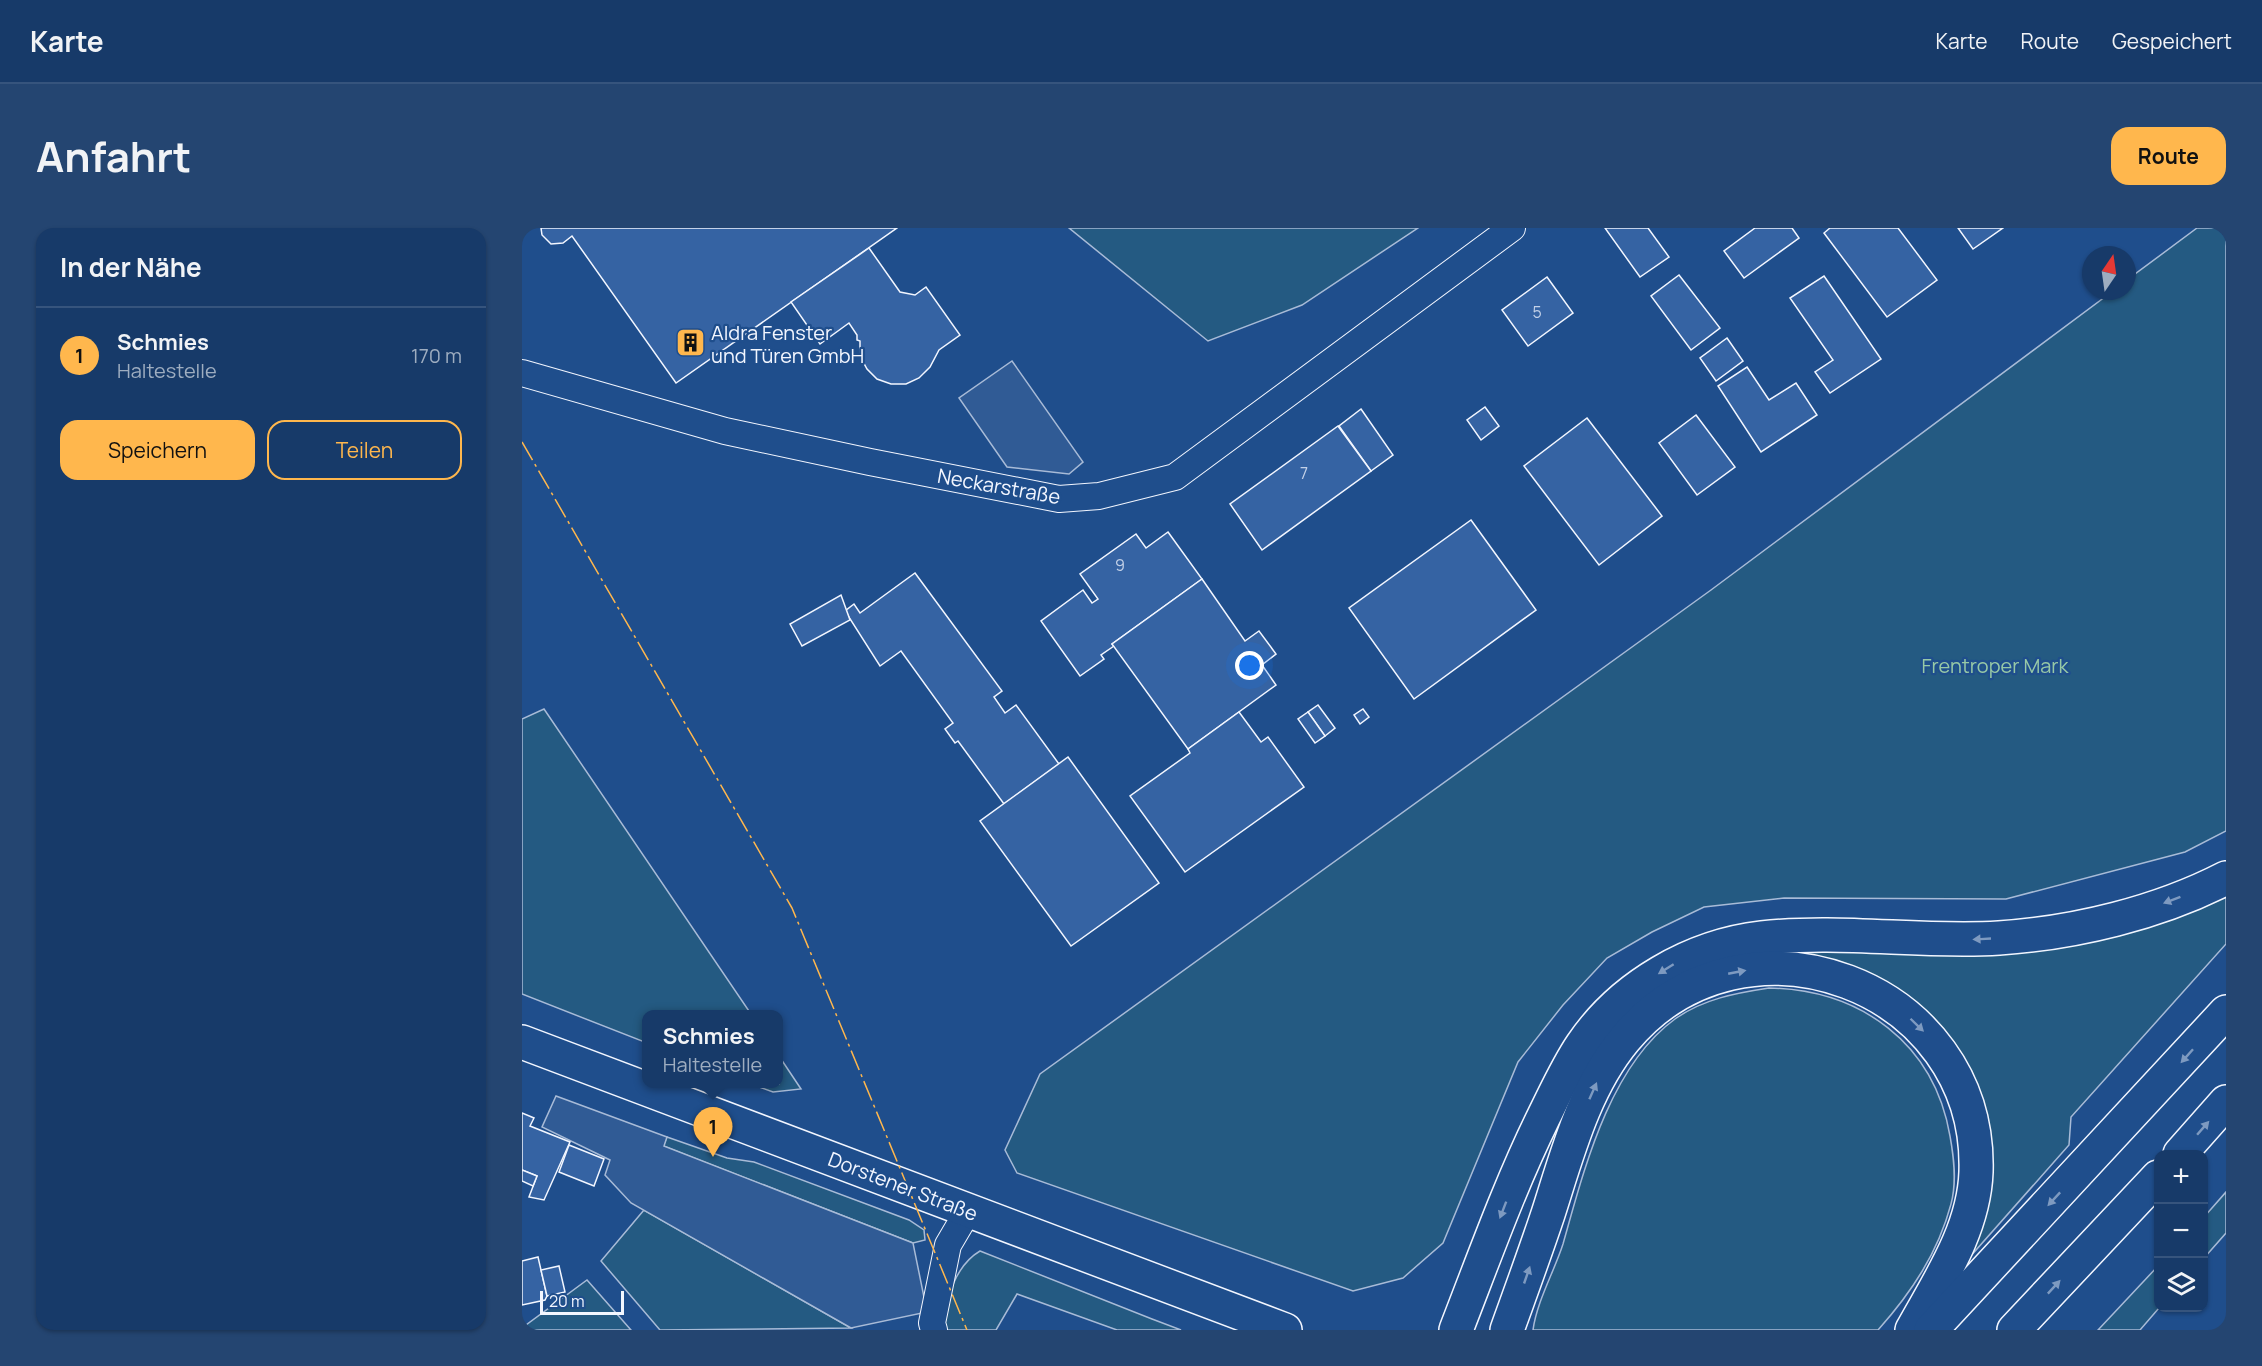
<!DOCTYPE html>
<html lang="de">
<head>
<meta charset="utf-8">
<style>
  :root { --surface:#173a69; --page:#244571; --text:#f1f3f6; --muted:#9eadc0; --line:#36547d; --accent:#ffb74d }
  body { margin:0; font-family:Manrope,sans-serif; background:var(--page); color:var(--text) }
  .controls { position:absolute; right:18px; bottom:18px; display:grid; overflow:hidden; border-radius:12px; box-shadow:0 2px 4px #0004 }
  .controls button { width:54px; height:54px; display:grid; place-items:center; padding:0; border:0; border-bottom:2px solid var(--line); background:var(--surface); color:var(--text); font:30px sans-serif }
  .compass { position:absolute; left:1560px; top:18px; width:54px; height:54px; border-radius:50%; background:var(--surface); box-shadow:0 2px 4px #0004; rotate:13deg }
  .scale { position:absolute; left:18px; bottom:15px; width:84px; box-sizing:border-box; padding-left:6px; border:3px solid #f2f6ff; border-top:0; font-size:16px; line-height:21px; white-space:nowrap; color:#f2f6ff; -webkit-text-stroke:4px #1f4e8c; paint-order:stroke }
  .you { position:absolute; left:728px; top:438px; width:21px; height:21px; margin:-15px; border:4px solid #fff; border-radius:50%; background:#1a73e8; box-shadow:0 0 0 9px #1a73e833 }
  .badge { display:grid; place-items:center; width:39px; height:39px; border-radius:50%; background:var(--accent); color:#111; font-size:20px; font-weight:700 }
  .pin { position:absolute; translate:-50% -50px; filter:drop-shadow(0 2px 3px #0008) }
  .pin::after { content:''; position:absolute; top:32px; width:21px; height:18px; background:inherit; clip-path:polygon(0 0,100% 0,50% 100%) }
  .popup { position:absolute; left:120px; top:782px; width:141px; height:78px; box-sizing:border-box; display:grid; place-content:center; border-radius:12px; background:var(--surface); filter:drop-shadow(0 2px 4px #0005); font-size:20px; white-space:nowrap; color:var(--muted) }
  .popup b { font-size:22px; color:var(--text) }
  .popup::after { content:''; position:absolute; left:50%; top:100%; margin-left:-12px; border:12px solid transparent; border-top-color:var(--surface) }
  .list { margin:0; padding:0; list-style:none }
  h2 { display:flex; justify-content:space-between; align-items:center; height:78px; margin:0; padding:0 24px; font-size:26px }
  h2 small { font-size:20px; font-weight:400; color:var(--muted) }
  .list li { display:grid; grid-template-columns:39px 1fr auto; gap:18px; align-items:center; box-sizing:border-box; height:96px; padding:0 24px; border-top:2px solid var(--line) }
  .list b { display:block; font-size:22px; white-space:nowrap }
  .list p { margin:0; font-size:20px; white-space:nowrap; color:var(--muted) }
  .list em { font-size:20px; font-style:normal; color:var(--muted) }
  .actions { display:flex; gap:12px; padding:18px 24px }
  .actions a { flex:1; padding:14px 0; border:2px solid var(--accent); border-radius:18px; text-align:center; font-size:21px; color:var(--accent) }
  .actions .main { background:var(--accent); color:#111 }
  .icon { flex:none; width:33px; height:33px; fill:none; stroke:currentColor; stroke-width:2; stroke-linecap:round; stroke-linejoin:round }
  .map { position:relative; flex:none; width:1704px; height:1102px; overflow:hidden; border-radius:18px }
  header { display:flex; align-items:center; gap:36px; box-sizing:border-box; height:84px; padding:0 30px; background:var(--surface); border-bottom:2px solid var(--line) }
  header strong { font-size:28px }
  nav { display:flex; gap:33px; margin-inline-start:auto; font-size:21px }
  .intro { display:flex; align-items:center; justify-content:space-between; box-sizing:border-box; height:144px; padding:0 36px }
  h1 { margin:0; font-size:42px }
  .button { padding:15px 27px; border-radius:18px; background:var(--accent); color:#111; font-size:21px; font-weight:700 }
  main { display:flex; gap:36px; padding:0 36px }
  aside { flex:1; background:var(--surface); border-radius:18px; box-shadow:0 2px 4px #0004 }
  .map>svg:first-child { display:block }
  .green { fill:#245a82; stroke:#a8bbd7; stroke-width:1.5 }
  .parking { fill:#305b95; stroke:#a8bbd7; stroke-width:1.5 }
  .building { fill:#3563a3; stroke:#f2f6ff; stroke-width:1.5 }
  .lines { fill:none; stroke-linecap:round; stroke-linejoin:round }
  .minor-casing { stroke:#f2f6ff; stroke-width:28 }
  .primary-casing { stroke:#f2f6ff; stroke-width:36 }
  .motorway-casing { stroke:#f2f6ff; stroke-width:36 }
  .minor { stroke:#1f4e8c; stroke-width:26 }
  .primary { stroke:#1f4e8c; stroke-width:33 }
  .motorway { stroke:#1f4e8c; stroke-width:33 }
  .power { stroke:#ffb74d; stroke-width:1.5; stroke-dasharray:21 4.5 3 4.5; stroke-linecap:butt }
  .oneway { fill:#7e9ac0 }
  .labels { text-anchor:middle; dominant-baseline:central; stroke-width:4.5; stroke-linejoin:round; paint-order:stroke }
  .number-label { font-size:16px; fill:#c3d1e8 }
  .poi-label { font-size:20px; fill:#f2f6ff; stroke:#1f4e8c; text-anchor:start }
  .street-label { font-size:20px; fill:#f2f6ff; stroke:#1f4e8c }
  .park-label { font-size:20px; fill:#97c8a6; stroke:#1f4e8c }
</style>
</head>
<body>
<header>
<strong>Karte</strong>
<nav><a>Karte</a><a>Route</a><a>Gespeichert</a></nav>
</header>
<div class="intro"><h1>Anfahrt</h1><a class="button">Route</a></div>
<main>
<aside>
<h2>In der Nähe<small></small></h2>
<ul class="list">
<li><span class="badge">1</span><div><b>Schmies</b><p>Haltestelle</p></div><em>170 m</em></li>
</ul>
<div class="actions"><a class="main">Speichern</a><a>Teilen</a></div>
</aside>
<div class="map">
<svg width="1704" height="1102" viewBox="0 0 1704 1102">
  <rect width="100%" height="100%" fill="#1f4e8c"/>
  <g class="green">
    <polygon points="547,0 896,0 780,77 686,113"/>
    <polygon points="1675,0 1704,0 1704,603 1663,624 1484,671 1262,670 1182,679 1130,704 1085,730 1041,777 996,834 921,1015 881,1050 831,1063 495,945 483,922 518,846 1189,362 1591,63 1605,63 1605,52"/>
    <polygon points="22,481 229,786 125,786 125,815 0,766 0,491"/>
    <polygon points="1704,660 1704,716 1549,889 1547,917 1446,1031 1437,837 1280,730 1280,718 1439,724"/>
    <path d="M1247,760C1339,762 1412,815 1428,908C1432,930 1435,954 1429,976C1416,1025 1389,1065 1356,1102H1011C1015,1073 1032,1044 1041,1016C1062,942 1087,839 1153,791C1181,771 1214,765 1247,760Z"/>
    <polygon points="257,828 279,861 251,864 229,856 257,856"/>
    <polygon points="145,909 205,930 232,934 387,992 402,1002 403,1012 391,1015 141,918"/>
    <polygon points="1704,964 1704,1005 1682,1030 1682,989"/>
    <polygon points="122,982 329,1100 138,1102 79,1033"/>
    <path d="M458,1023L630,1091L659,1102H595L495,1066L474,1102H423C420,1075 434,1037 458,1023Z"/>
    <polygon points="1636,1038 1637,1080 1618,1102 1576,1102"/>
    <polygon points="65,1052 109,1102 0,1102 0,1100"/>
  </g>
  <g class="parking">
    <polygon points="490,133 561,234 547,246 485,239 437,170"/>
    <polygon points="34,868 145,909 142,918 391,1015 405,1084 329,1100 109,975 83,947 88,932 20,899"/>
  </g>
  <g class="building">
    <polygon points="19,0 375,0 154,155 50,8 41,15 29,16 20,7"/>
    <polygon points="1083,0 1126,0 1147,29 1118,49"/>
    <polygon points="1233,0 1270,0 1277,10 1222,50 1202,23"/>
    <polygon points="1308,0 1376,0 1415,52 1365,89 1302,5"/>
    <polygon points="1436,0 1481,0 1451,21"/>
    <polygon points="347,20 378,64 393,67 404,59 438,107 417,122 408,139 397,150 384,156 369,156 355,151 345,141 338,128 338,113 335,112 335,107 327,95 298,116 269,74"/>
    <polygon points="1157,47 1198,100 1169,122 1129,68"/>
    <polygon points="1302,48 1359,131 1308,165 1293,144 1311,132 1268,70"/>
    <polygon points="1025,49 1051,85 1006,118 980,82"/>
    <polygon points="1205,110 1221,133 1194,153 1178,130"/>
    <polygon points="1225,139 1247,172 1274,155 1295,187 1239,224 1196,158"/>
    <polygon points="963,179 977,198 959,212 945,192"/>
    <polygon points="839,181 871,227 849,243 817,198"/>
    <polygon points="1174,187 1213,239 1175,267 1137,215"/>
    <polygon points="1065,190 1140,288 1077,337 1002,238"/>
    <polygon points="816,198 849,243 740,322 708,276"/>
    <polygon points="949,292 1014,382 892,471 827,380"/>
    <polygon points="646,304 680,351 590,416 592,418 579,427 582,431 558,448 519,393 561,362 570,375 576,371 558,346 614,306 624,320"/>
    <polygon points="393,345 480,463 472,469 483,485 494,477 537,536 482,576 436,513 433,515 423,501 431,495 379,423 358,438 323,383 332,376 338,385"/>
    <polygon points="680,351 723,413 737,403 754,426 740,437 754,457 666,521 590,416"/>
    <polygon points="319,367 328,392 280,418 268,396"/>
    <polygon points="796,477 813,500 803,508 786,484"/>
    <polygon points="841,481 847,489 838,496 832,487"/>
    <polygon points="717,484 739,514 746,509 782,559 663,644 608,568 668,525 666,521"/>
    <polygon points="786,484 803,508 793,515 776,491"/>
    <polygon points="546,529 637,655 549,718 458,593"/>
    <polygon points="0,885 12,890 8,898 48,914 22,972 7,969 15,948 0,942"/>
    <polygon points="47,917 82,931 72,958 37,944"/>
    <polygon points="0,942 15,948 11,958 0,953"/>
    <polygon points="16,1029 25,1068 23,1072 0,1077 0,1033"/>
    <polygon points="37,1038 43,1064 25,1068 19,1042"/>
  </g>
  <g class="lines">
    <defs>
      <g id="minor">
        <polyline points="0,145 203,203 348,234 537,271 577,268 653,249 990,0"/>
        <polyline points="412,1102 410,1095 426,1017 446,983"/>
      </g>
      <polyline id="primary" points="0,814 763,1102"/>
      <g id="motorway">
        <polyline points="1658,926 1704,874"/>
        <path d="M934,1102C962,1030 988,957 1022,888C1034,864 1045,839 1060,817C1100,758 1170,718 1240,710C1319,701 1398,715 1477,710C1553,705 1636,685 1704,650"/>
        <path d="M985,1102C999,1063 1013,1025 1026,986C1045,927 1062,860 1103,811C1222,668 1460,757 1454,944C1452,1002 1417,1053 1390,1102"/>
        <polyline points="1409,1102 1704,784"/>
        <polyline points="1492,1102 1636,949"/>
      </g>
    </defs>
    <use href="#minor" class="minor-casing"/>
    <use href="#primary" class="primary-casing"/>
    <use href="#motorway" class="motorway-casing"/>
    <use href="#minor" class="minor"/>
    <use href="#primary" class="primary"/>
    <use href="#motorway" class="motorway"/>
    <polyline class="power" points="0,214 270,680 445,1102"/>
  </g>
  <defs><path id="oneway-solid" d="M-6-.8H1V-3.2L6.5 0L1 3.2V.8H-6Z" transform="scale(1.5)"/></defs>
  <g class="oneway">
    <use href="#oneway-solid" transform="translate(1650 672) rotate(159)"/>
    <use href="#oneway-solid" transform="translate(1460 711) rotate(177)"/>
    <use href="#oneway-solid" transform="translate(1144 741) rotate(148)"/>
    <use href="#oneway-solid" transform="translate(1215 744) rotate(-11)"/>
    <use href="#oneway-solid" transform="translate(1395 797) rotate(44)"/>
    <use href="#oneway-solid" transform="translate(1665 828) rotate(132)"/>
    <use href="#oneway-solid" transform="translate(1071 863) rotate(-66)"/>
    <use href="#oneway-solid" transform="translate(1681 900) rotate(-49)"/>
    <use href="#oneway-solid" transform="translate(1532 971) rotate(133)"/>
    <use href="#oneway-solid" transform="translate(981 982) rotate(111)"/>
    <use href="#oneway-solid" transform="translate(1005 1047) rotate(-71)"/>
    <use href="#oneway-solid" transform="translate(1532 1059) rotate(-47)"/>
  </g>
  <defs>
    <symbol id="building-square" viewBox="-11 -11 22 22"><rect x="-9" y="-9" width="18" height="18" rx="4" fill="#ffb74d" stroke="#1f4e8c"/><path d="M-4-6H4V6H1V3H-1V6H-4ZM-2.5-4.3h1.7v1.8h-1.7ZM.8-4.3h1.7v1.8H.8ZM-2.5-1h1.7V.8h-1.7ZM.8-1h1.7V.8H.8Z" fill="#111"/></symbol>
  </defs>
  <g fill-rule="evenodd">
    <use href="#building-square" x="152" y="98" width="33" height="33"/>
  </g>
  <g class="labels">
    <g class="number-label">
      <text x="1015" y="84">5</text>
      <text x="782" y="245">7</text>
      <text x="598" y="337">9</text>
    </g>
    <g class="poi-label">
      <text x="189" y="104">Aldra Fenster<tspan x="189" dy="23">und Türen GmbH</tspan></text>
    </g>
    <g class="street-label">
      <text transform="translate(477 258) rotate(10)">Neckarstraße</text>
      <text transform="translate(381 958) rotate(21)">Dorstener Straße</text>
    </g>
    <g class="park-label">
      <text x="1473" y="437">Frentroper Mark</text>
    </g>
  </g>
</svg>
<div class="controls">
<button>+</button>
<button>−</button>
<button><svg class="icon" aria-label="layers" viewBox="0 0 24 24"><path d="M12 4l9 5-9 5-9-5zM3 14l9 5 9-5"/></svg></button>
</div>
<svg class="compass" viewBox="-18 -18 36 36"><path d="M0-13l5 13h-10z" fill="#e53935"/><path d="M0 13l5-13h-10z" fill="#9eadc0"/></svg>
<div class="scale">20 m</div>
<div class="you"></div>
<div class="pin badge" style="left:191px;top:929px">1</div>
<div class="popup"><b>Schmies</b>Haltestelle</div>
</div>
</main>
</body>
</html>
